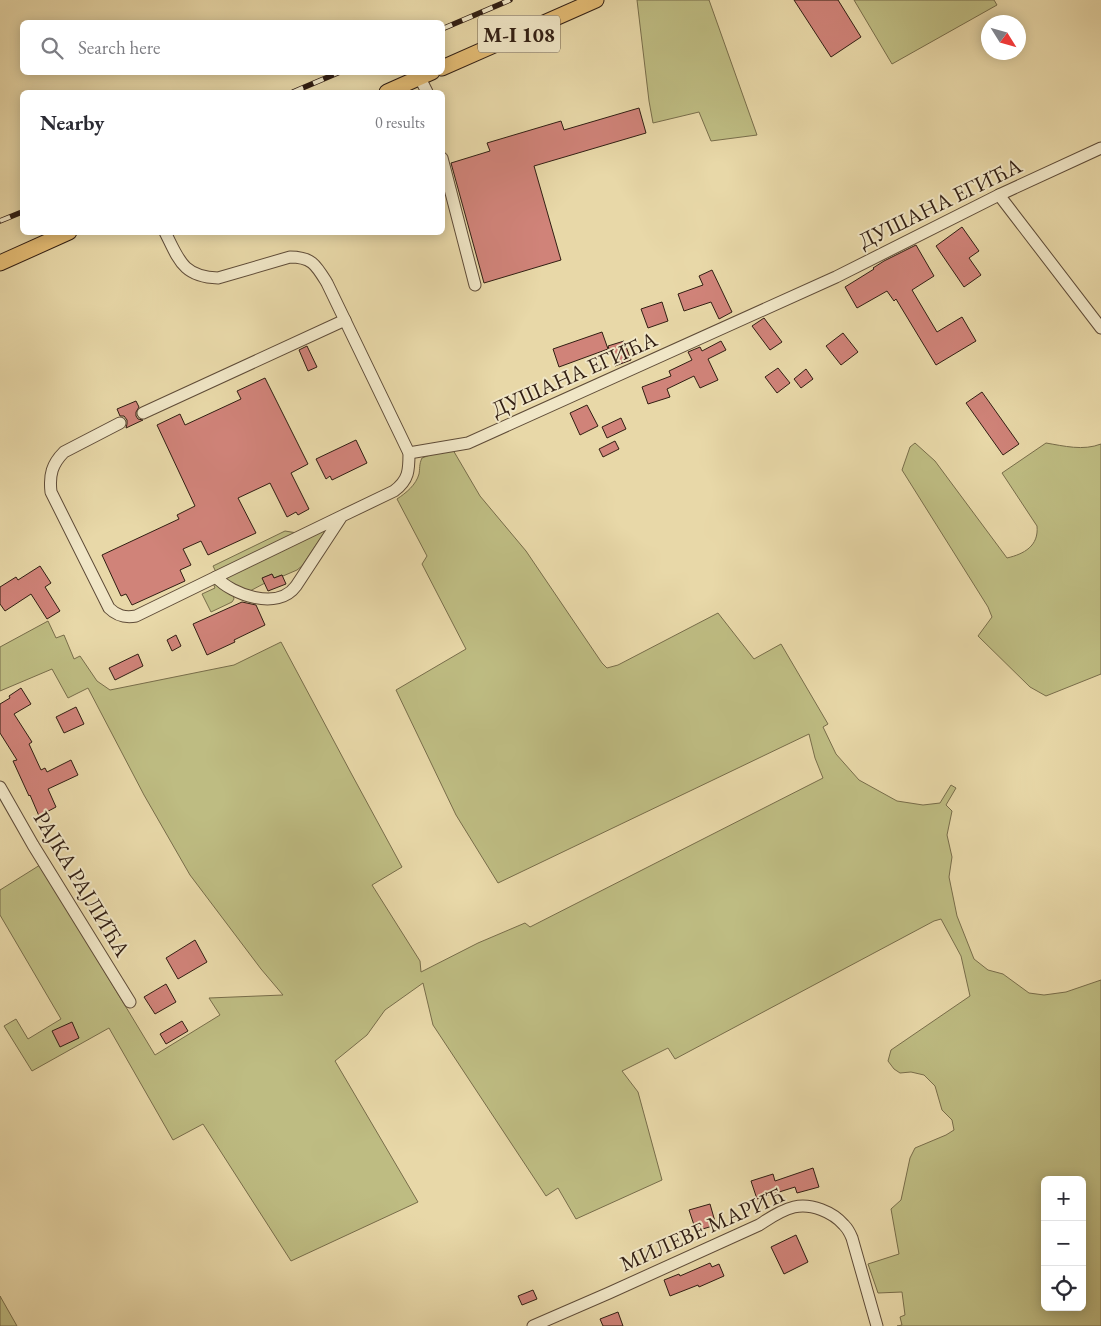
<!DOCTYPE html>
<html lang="en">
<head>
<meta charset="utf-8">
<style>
  :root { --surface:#fff; --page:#f2f2f3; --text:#2b2b33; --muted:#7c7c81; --line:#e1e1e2 }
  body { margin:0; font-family:"EB Garamond",serif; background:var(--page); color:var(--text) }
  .controls { position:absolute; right:15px; bottom:15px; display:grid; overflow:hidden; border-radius:8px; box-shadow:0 2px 12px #0003 }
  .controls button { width:45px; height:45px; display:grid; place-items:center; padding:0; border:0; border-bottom:1px solid var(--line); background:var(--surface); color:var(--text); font:25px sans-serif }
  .compass { position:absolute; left:981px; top:15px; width:45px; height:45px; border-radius:50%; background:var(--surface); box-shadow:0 2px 12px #0003; rotate:127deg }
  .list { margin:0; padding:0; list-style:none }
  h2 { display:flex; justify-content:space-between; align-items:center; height:65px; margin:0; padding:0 20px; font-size:21px }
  h2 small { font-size:16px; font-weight:400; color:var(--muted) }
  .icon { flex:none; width:28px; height:28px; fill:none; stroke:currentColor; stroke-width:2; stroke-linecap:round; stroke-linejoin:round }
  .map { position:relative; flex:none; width:1101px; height:1326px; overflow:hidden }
  .search { position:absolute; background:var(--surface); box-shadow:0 2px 12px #0003; left:20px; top:20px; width:425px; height:55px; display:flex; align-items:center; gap:12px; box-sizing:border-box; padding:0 18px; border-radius:8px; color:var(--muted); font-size:19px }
  .panel { position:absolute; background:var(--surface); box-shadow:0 2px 12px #0003; left:20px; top:90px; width:425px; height:145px; border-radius:8px }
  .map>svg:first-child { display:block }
  .green { fill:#bebc82; stroke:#786d4a; fill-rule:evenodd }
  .building { fill:#d08379; stroke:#311e13 }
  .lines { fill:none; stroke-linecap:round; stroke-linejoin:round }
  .minor-casing { stroke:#5f4c38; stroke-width:13 }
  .major-casing { stroke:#311e13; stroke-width:17 }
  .minor { stroke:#f0e6c6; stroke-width:11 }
  .major { stroke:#e4bc74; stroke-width:15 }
  .rail-casing { stroke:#311e13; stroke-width:5.5 }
  .rail { stroke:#f0e6c6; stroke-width:4; stroke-dasharray:11; stroke-linecap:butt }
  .labels { text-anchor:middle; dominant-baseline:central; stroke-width:4; stroke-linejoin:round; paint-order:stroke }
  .shield { fill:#f0e6c6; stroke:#6a5a49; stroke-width:1 }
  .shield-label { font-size:21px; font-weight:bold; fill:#311e13 }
  .street-label { font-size:22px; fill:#311e13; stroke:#f0e6c6 }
</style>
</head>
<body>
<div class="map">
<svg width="1101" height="1326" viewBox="0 0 1101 1326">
  <rect width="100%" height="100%" fill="#e8d8a8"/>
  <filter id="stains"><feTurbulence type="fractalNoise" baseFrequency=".004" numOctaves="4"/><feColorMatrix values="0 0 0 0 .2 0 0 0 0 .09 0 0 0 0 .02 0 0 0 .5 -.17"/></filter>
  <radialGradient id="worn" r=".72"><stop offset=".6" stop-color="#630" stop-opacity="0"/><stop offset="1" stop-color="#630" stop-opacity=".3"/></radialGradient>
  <g class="green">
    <polygon points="637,0 709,0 757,135 711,141 699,112 653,123 649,101"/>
    <polygon points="854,0 994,0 997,5 892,64"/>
    <path d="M915,443L935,461L1007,558C1024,554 1039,546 1037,526L1002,473L1046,443C1064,446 1083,451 1101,444V674L1046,696L1030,687L978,636L992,617L988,607L902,470L910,447Z"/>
    <path d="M453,450L480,496L526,551L602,663L607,668L618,665L718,613L754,659L781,644L828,724L823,727L836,754L859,780L897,801L923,805L940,803L951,785L956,788L946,805L952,811L947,835L952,857L949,877L957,916L974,959L988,970L1003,974L1029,993L1044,995L1066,992L1101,980V1326H897L902,1325L900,1317L905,1315L902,1292L878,1293L868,1264L899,1254L891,1209L901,1200L910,1158L915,1148L946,1135L954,1130L952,1120L942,1110L935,1086L924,1075L911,1072L900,1073L894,1069L888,1061L891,1050L970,996L961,956L941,919L934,921L675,1059L668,1048L622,1071L638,1092L662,1180L576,1219L558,1188L546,1196L433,1025L423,983L385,1010L367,1035L335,1061L418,1202L291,1261L203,1124L173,1140L109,1028L32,1071L4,1026L16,1019L28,1039L61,1019L0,915V890L40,865L155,1055L220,1015L209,998L283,995L261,969L190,875L144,795L88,688L68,698L52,669L0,691V647L48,621L56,638L64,635L74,659L80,656L97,681L110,690L234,665L281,642L351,773L402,867L372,885L420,961L421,972L478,943L525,923L530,927L823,778L815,758L809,734L498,883L456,815L396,690L466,649L422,564L427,556L397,499C406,493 416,485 419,474C420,469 419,464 422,458L430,455ZM1045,1180H1082V1307H1045Z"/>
    <polygon points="325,530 324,533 302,566 297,570 283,576 282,575 274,578 272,574 263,578 265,583 250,591 247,591 224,579"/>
    <polygon points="285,531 297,533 217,574 213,566"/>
    <polygon points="215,582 233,594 234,599 232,602 211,612 202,594 215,588 213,583"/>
    <polygon points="0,1296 17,1326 0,1326"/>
  </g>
  <g class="building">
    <polygon points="794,0 838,0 861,37 831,57"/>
    <polygon points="639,108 646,133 534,166 561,260 484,283 451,163 490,151 487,143 561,121 564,130"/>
    <polygon points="962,227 979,251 969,258 981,275 964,287 936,246"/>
    <polygon points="916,245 934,276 912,290 937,332 962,317 976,341 936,365 896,299 894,301 887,291 857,308 845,287 874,269 873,268 884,261"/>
    <polygon points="712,270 732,312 719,319 711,302 684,311 678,294 703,285 699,276"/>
    <polygon points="662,302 668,321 648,328 641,309"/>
    <polygon points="764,318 782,342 770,350 752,326"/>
    <polygon points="602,332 608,349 559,367 553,349"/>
    <polygon points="843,333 858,352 841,365 826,346"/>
    <polygon points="624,341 631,360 615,366 608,346"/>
    <polygon points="721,341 726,350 708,359 718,380 700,388 694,376 667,389 670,397 648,404 642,387 671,376 669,371 692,360 688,352 700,347 702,351"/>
    <polygon points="307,346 317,367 308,371 299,350"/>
    <polygon points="778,368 790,383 777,393 765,377"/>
    <polygon points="806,369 813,379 801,388 794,379"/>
    <polygon points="265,378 308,464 291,473 309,509 298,515 296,512 287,517 270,483 238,498 256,533 208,555 201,541 183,549 191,565 180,570 185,581 132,605 126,594 121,596 102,555 179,519 177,515 195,506 157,425 180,414 185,425 241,399 237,391"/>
    <polygon points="982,392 1019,444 1003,455 966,403"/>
    <polygon points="136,401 139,407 136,412 136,416 138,419 143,420 126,428 127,424 127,420 124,416 120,416 117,409"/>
    <polygon points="587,405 598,426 580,435 570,413"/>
    <polygon points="621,418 626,429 607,438 602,427"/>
    <polygon points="356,440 367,463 332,480 330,476 326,479 316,459"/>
    <polygon points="615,441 619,449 603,457 599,449"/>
    <polygon points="40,566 51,583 45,587 60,611 47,619 31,594 5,611 0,604 0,587 16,577 18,580"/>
    <polygon points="272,574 274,578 282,575 286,584 268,591 262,578"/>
    <polygon points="242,602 256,605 265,625 234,640 235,642 207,655 193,624"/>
    <polygon points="176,635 181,646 172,651 167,640"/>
    <polygon points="138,654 143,666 115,680 109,668"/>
    <polygon points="21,688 31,704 14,714 32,742 29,744 41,770 45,768 47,772 71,760 78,775 48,789 56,807 39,816 30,795 29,796 13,761 17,760 0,733 0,704 10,698 9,696"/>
    <polygon points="76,707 84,724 64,733 56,717"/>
    <polygon points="195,940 207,962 178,979 166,958"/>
    <polygon points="166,984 176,1002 155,1014 144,997"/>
    <polygon points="182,1021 188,1031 166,1044 160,1034"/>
    <polygon points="72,1022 79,1038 60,1047 52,1031"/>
    <polygon points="813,1168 819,1187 797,1193 795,1187 757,1199 751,1181 773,1174 775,1181"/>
    <polygon points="710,1204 716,1225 696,1231 689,1210"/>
    <polygon points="796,1235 808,1262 784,1274 771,1247"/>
    <polygon points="710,1263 712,1267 719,1264 724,1276 699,1287 698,1285 670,1296 664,1280 679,1274 680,1276"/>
    <polygon points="533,1290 537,1299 522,1305 518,1296"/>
    <polygon points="618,1312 623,1326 603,1326 600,1319"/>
  </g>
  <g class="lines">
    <defs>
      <g id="minor">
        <polyline points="420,78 427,92"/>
        <polyline points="442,158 475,285"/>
        <polyline points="999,195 1101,328"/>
        <path d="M165,232C179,260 183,277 218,278L290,257C312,257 316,265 327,283L409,453C409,470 409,480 394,491L342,516L296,586C278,611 232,595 216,577L342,516"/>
        <polyline points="143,413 345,320"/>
        <path d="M120,423L64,452C52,464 49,475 51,492L109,608C117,616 125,618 136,616L216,577"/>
        <polyline points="409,453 468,443 836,277 999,195 1101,148"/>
        <polyline points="0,787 33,845 130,1002"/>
        <path d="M533,1326L609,1293L759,1225C770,1218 781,1210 794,1207C811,1203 833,1212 844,1225C848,1229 850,1233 852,1238L877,1326"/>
      </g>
      <g id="major">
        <polyline points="442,68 596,0"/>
        <polyline points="387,92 432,72"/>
        <polyline points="0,263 69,232"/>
      </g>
    </defs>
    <use href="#minor" class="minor-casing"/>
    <use href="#major" class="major-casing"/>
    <use href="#minor" class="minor"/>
    <use href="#major" class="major"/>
    <defs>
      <g id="rail">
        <polyline points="442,29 510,0"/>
        <polyline points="293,92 340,72"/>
        <polyline points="0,221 22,212"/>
      </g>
    </defs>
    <use href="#rail" class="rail-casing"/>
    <use href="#rail" class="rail"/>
  </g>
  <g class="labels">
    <rect class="shield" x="478" y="15.5" width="82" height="37" rx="4"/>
    <g class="shield-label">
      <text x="519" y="34">M-I 108</text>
    </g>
    <g class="street-label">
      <text transform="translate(940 203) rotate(-26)">ДУШАНА ЕГИЋА</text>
      <text transform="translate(574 374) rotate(-24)">ДУШАНА ЕГИЋА</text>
      <text transform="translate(82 884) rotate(59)">РАЈКА РАЈЛИЋА</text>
      <text transform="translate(702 1229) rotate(-24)">МИЛЕВЕ МAРИЋ</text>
    </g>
  </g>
  <rect width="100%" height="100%" filter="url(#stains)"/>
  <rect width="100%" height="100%" fill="url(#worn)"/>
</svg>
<div class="controls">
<button>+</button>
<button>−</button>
<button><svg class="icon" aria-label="locate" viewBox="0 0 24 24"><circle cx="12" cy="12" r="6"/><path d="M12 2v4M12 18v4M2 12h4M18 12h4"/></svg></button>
</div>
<svg class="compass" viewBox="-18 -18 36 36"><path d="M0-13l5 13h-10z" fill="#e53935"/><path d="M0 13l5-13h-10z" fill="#7c7c81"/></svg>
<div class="search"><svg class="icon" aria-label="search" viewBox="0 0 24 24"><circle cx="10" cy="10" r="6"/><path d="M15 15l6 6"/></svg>Search here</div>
<section class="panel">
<h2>Nearby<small>0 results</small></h2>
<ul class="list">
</ul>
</section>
</div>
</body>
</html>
